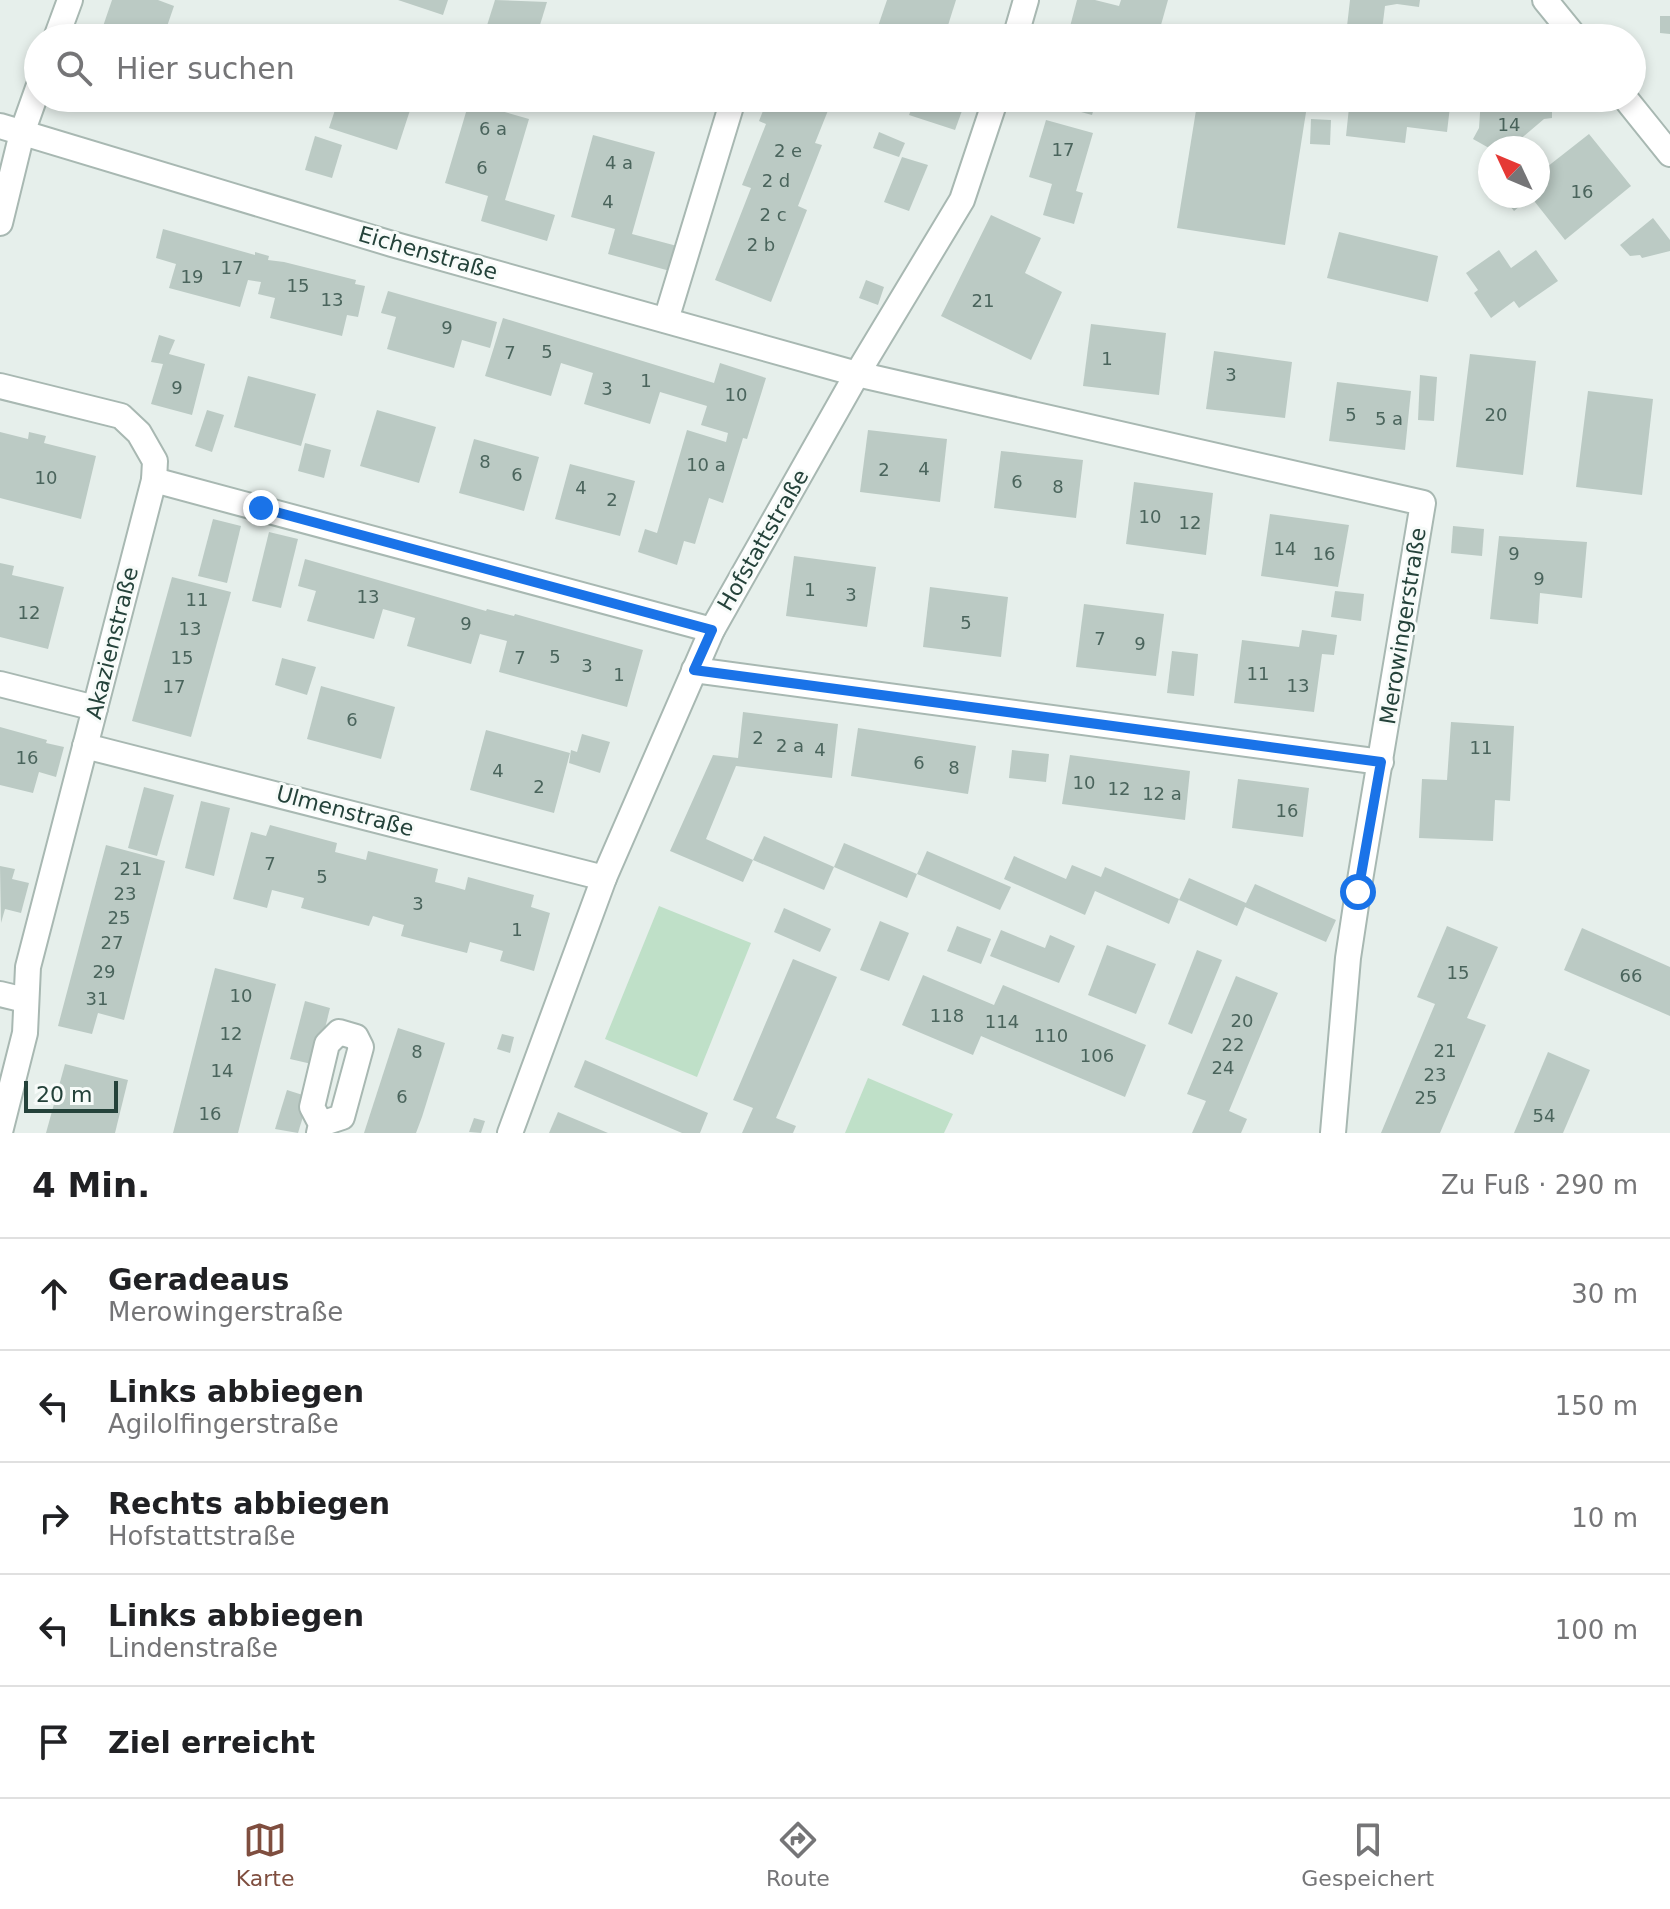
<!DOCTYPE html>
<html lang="de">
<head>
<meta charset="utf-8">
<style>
  :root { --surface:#fff; --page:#f6f6f6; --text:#202124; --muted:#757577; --line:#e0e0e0; --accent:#7f4e3f }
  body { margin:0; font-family:"DejaVu Sans",sans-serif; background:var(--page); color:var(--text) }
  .compass { position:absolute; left:1478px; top:136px; width:72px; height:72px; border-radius:50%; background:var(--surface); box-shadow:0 4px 12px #0003; rotate:314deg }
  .scale { position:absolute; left:24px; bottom:20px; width:94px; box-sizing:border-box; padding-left:8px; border:4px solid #24423a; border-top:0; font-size:22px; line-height:28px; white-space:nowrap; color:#24423a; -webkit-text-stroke:6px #f7fbf9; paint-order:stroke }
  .stop { position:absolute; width:24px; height:24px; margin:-18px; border:6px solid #1a73e8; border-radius:50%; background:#fff }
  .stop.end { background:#1a73e8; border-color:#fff; box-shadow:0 2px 8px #0008 }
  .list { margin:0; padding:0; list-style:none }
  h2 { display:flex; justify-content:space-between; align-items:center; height:104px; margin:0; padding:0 32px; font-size:34px }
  h2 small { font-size:26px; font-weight:400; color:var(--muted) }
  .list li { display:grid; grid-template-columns:52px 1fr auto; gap:24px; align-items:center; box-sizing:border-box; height:112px; padding:0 32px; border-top:2px solid var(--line) }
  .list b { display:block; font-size:30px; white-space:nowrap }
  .list p { margin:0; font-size:26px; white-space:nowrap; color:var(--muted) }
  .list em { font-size:26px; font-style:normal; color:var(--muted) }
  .icon { flex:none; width:44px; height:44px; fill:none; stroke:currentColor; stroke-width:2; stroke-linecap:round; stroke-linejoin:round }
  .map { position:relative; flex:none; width:1670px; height:1133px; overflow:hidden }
  .search { position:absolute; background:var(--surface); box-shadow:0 4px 12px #0003; left:24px; right:24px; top:24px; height:88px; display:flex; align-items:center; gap:20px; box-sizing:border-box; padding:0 28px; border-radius:44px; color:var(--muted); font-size:30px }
  .sheet { height:664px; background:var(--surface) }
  nav { display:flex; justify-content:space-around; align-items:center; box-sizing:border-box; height:112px; border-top:2px solid var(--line); background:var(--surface); font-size:22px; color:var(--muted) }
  nav a { display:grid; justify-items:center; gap:4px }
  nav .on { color:var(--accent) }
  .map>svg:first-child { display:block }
  .green { fill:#bfe0c8 }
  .building { fill:#bbcac4 }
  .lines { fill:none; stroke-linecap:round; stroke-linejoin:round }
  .minor-casing { stroke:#a8b8b2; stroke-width:28 }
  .minor { stroke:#fff; stroke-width:24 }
  .route { stroke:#1a73e8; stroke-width:10 }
  .labels { text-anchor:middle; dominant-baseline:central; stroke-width:6; stroke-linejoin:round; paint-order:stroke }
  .number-label { font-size:18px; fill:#4a645c }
  .street-label { font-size:22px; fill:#24423a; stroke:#f7fbf9 }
</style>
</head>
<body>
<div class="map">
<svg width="1670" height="1133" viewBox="0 0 1670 1133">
  <rect width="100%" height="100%" fill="#e6efeb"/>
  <g class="green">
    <polygon points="659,906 751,943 697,1077 605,1039"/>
    <polygon points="868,1078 953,1114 944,1133 845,1133"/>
  </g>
  <g class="building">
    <polygon points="112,0 158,0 174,6 163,38 99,38"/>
    <polygon points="398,0 448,0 443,15"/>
    <polygon points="495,0 547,2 536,38 483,38"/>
    <polygon points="887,0 956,0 944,38 874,38"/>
    <polygon points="1077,0 1095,0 1119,6 1121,0 1168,0 1159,32 1138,26 1134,38 1067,38"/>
    <polygon points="1350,0 1420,0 1419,7 1397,4 1385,6 1381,38 1346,35"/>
    <polygon points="1660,16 1670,16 1670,34 1660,33"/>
    <polygon points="339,98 414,98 397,150 329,128"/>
    <polygon points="768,98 833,98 815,143 822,145 798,206 807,210 771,302 715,280 751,188 742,185 766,124 759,121"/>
    <polygon points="916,98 932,98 963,108 955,130 909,115"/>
    <polygon points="1061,98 1097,98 1092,115 1059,106"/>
    <polygon points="1198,98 1258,98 1307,106 1285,245 1177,228"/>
    <polygon points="1350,98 1451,98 1447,132 1407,127 1405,143 1346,136"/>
    <polygon points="1481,98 1552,98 1552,118 1544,119 1510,148 1489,148 1473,139 1479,128"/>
    <polygon points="469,102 529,119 505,200 555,215 547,241 481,221 488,196 445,183"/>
    <polygon points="1311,119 1331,120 1330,145 1310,144"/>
    <polygon points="1046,120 1093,133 1076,191 1083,193 1074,224 1043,215 1052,184 1029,177"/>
    <polygon points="879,132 905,143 899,157 873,148"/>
    <polygon points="1589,134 1631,186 1565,240 1531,197 1514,211 1502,196 1538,196 1538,174"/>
    <polygon points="593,135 655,152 632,234 677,246 670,271 608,254 615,229 571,217"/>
    <polygon points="315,136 342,145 332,178 305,170"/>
    <polygon points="902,157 928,165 909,211 884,202"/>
    <polygon points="991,215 1041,238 1025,273 1062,292 1031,360 941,316"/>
    <polygon points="1653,218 1670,240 1670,251 1642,258 1640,255 1630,256 1620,245"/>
    <polygon points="163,229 255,255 255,252 269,256 268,260 284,262 356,280 355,284 365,286 358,317 347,315 342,336 270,318 275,298 258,294 261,282 248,280 240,307 169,288 176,264 156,258"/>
    <polygon points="1339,232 1438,256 1428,302 1327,278"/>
    <polygon points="1499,250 1511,268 1536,250 1558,281 1519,308 1514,301 1491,318 1474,293 1478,290 1466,273"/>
    <polygon points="866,280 884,287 878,305 859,298"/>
    <polygon points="388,291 497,322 490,348 462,340 454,368 387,349 396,317 381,313"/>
    <polygon points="503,318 714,383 720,363 766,378 747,439 743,438 723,503 709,498 695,544 684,541 677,565 638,552 645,529 657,533 687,430 726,442 728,433 701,425 707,406 660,392 650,424 584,404 593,373 561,363 551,396 485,376"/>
    <polygon points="1091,324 1166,333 1159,395 1083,386"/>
    <polygon points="159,335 175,340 169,354 205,364 192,415 151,404 163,364 151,362"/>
    <polygon points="1214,351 1292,362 1285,418 1206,409"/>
    <polygon points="1470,354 1536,361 1523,475 1456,467"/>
    <polygon points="1420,375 1437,377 1434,421 1418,420"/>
    <polygon points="248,376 316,394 301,446 234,427"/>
    <polygon points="1337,382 1411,391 1405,450 1329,441"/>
    <polygon points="1588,391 1653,399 1642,495 1576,487"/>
    <polygon points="207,410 224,415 212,452 195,446"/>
    <polygon points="377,410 436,427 419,483 360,466"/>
    <polygon points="868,430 947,439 940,502 860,492"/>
    <polygon points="0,432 28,439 29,432 46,436 44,443 96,456 81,519 0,498"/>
    <polygon points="474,439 539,457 524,511 459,493"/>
    <polygon points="305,443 331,450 324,478 298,471"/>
    <polygon points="1001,451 1083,460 1076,518 994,508"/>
    <polygon points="570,464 635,481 620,536 555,519"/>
    <polygon points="1134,482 1213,493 1206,555 1126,544"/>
    <polygon points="1270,514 1349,525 1338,587 1261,576"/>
    <polygon points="213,519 241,526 227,583 198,576"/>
    <polygon points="1453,526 1484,529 1482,556 1451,553"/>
    <polygon points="269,532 298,539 281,608 252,601"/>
    <polygon points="1499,536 1587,542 1582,598 1540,593 1538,624 1490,619"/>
    <polygon points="794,556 876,567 867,627 786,616"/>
    <polygon points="305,559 486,611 487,609 514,616 515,614 643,650 627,707 499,672 507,641 480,634 471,664 407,646 415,618 383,609 374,639 307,621 316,591 298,586"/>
    <polygon points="0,563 14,566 12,575 64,587 48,649 0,637"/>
    <polygon points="172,577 231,592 191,737 132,721"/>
    <polygon points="930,587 1008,597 1001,657 923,647"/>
    <polygon points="1335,591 1364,594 1361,621 1331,617"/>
    <polygon points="1084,604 1164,614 1156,676 1076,667"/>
    <polygon points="1302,630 1337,635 1334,655 1322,654 1314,712 1234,703 1242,640 1299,647"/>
    <polygon points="1172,651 1198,654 1194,696 1167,693"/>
    <polygon points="282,658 316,667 307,695 275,685"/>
    <polygon points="321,686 395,707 381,759 307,739"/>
    <polygon points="743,712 838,724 832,778 736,766 706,839 753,860 743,882 670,851 713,755 738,758"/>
    <polygon points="1451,722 1514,726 1510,801 1495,800 1493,841 1419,838 1422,779 1447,780"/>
    <polygon points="0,727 47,740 46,743 64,747 56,777 39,772 33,793 0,785"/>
    <polygon points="858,728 976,746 968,794 851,776"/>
    <polygon points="486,730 570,753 554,813 470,790"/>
    <polygon points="582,734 610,742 600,773 569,763 571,750 577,752"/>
    <polygon points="1012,750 1049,754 1046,782 1009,778"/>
    <polygon points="1070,755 1190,771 1185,820 1062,804"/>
    <polygon points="1238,779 1309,788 1303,837 1232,828"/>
    <polygon points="144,787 174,795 157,856 128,848"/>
    <polygon points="201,801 230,808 214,876 185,868"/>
    <polygon points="270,825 337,843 335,852 366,860 368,851 438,869 435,882 451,886 465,890 468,877 534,895 531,907 550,913 534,971 500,961 503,951 470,942 467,953 401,936 404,925 386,920 373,916 369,926 301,908 304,898 272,890 267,908 233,899 251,832 266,836"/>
    <polygon points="764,836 834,867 824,890 753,860"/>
    <polygon points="844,843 917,874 907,898 834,867"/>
    <polygon points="106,845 165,861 124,1020 98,1013 92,1034 58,1026"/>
    <polygon points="927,851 1011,887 1000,910 917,874"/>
    <polygon points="1014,856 1066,879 1072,865 1101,877 1105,867 1179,899 1169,924 1095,891 1085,915 1004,879"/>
    <polygon points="0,866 15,869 12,879 29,883 21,913 5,909 1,923"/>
    <polygon points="1189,878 1246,903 1255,884 1336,920 1326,942 1245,907 1237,926 1179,900"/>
    <polygon points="784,908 831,929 820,952 774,932"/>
    <polygon points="880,921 909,933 889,981 860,970"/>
    <polygon points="957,926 991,939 981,964 947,951"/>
    <polygon points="1447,926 1498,947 1467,1018 1486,1025 1440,1133 1381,1133 1435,1004 1417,997"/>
    <polygon points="1582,928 1670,967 1670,1016 1564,970"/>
    <polygon points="1001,930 1045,948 1050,935 1075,946 1059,983 990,956"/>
    <polygon points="1107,945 1156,964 1136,1014 1088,995"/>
    <polygon points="1197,950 1222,960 1192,1034 1168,1024"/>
    <polygon points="793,959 837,977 776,1118 796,1126 793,1133 742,1133 753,1108 733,1100"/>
    <polygon points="215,968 276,984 260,1046 238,1133 173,1133"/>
    <polygon points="923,975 994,1005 1003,985 1146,1045 1125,1097 981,1036 973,1055 902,1025"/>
    <polygon points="1236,976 1278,993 1229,1111 1247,1119 1241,1133 1192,1133 1206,1101 1187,1094"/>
    <polygon points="305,1001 330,1008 316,1065 290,1059"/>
    <polygon points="398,1028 445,1043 422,1117 416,1133 364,1133"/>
    <polygon points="502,1034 514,1037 510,1053 497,1049"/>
    <polygon points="1548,1052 1590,1070 1563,1133 1514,1133"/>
    <polygon points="585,1060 708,1113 700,1133 682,1133 574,1087"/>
    <polygon points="65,1064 128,1080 115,1133 46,1133"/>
    <polygon points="287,1090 309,1097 298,1133 275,1129"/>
    <polygon points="558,1112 608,1133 549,1133"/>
    <polygon points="474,1118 485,1121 481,1133 469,1132"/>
  </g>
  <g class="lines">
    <defs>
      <g id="minor">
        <polyline points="1545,0 1576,38"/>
        <polyline points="56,38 70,0"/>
        <polyline points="1015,38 1026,0"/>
        <polyline points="1625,98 1670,154"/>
        <polyline points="0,126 392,244 857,374 1423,503 1358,892 1348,958 1333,1133"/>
        <polyline points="0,223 22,133 38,88"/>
        <polyline points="666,320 732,103"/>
        <polyline points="0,386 121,416 139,433 155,461 154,480 28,967 25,1033 0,1132"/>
        <polyline points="154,480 712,630"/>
        <polyline points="694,670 1381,762"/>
        <polyline points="0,684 95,708"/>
        <polyline points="85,746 604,878"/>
        <polyline points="0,994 25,1000"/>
        <polyline points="319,1133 321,1124 312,1107 327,1044 339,1032 356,1037 361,1047 342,1117 321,1124"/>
        <polyline points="510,1133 604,878 712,630 857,374 962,200 996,98"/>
      </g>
    </defs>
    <use href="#minor" class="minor-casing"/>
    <use href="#minor" class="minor"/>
  </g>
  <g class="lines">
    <polyline class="route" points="261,508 712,630 694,670 1381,762 1358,892"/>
  </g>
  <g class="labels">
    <g class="number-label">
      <text x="1509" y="124">14</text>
      <text x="493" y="128">6 a</text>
      <text x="1063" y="149">17</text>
      <text x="788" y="150">2 e</text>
      <text x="619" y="162">4 a</text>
      <text x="482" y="167">6</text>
      <text x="776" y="180">2 d</text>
      <text x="1582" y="191">16</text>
      <text x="608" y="201">4</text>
      <text x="773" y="214">2 c</text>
      <text x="761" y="244">2 b</text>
      <text x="232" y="267">17</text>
      <text x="192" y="276">19</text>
      <text x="298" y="285">15</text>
      <text x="332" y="299">13</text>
      <text x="983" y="300">21</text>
      <text x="447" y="327">9</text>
      <text x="547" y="351">5</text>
      <text x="510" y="352">7</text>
      <text x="1107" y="358">1</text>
      <text x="1231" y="374">3</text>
      <text x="646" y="380">1</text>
      <text x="177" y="387">9</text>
      <text x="607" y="388">3</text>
      <text x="736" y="394">10</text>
      <text x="1351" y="414">5</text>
      <text x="1496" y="414">20</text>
      <text x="1389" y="418">5 a</text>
      <text x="485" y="461">8</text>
      <text x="706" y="464">10 a</text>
      <text x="924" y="468">4</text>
      <text x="884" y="469">2</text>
      <text x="517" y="474">6</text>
      <text x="46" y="477">10</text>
      <text x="1017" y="481">6</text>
      <text x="1058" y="486">8</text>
      <text x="581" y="487">4</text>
      <text x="612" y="499">2</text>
      <text x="1150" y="516">10</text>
      <text x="1190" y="522">12</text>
      <text x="1285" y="548">14</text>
      <text x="1324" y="553">16</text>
      <text x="1514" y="553">9</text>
      <text x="1539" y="578">9</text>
      <text x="810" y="589">1</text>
      <text x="851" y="594">3</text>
      <text x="368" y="596">13</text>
      <text x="197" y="599">11</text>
      <text x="29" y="612">12</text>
      <text x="966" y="622">5</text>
      <text x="466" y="623">9</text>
      <text x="190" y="628">13</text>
      <text x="1100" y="638">7</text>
      <text x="1140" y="643">9</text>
      <text x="555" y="656">5</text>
      <text x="182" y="657">15</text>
      <text x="520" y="657">7</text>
      <text x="587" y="665">3</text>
      <text x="1258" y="673">11</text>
      <text x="619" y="674">1</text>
      <text x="1298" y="685">13</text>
      <text x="174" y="686">17</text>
      <text x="352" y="719">6</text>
      <text x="758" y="737">2</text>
      <text x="790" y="745">2 a</text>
      <text x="1481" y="747">11</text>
      <text x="820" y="749">4</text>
      <text x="27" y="757">16</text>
      <text x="919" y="762">6</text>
      <text x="954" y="767">8</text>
      <text x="498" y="770">4</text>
      <text x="1084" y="782">10</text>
      <text x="539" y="786">2</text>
      <text x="1119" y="788">12</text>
      <text x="1162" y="793">12 a</text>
      <text x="1287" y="810">16</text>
      <text x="270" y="863">7</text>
      <text x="131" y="868">21</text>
      <text x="322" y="876">5</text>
      <text x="125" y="893">23</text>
      <text x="418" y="903">3</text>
      <text x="119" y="917">25</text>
      <text x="517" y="929">1</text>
      <text x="112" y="942">27</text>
      <text x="104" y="971">29</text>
      <text x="1458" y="972">15</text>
      <text x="1631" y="975">66</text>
      <text x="241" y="995">10</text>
      <text x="97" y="998">31</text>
      <text x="947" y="1015">118</text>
      <text x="1242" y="1020">20</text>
      <text x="1002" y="1021">114</text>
      <text x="231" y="1033">12</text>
      <text x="1051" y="1035">110</text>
      <text x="1233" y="1044">22</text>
      <text x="1445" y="1050">21</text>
      <text x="417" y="1051">8</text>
      <text x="1097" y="1055">106</text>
      <text x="1223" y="1067">24</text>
      <text x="222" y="1070">14</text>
      <text x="1435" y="1074">23</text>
      <text x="402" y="1096">6</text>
      <text x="1426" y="1097">25</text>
      <text x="210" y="1113">16</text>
      <text x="1544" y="1115">54</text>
    </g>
    <g class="street-label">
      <text transform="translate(428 253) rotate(16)">Eichenstraße</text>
      <text transform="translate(763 540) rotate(-60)">Hofstattstraße</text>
      <text transform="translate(1403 626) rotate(-81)">Merowingerstraße</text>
      <text transform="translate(112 643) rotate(-76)">Akazienstraße</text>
      <text transform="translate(345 811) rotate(15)">Ulmenstraße</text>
    </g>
  </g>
</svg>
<svg class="compass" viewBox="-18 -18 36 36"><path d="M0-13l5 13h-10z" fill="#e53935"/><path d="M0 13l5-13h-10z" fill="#757577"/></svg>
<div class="scale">20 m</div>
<div class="stop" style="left:1358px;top:892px"></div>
<div class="stop end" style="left:261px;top:508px"></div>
<div class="search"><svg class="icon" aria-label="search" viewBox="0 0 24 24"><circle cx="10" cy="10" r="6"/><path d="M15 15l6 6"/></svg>Hier suchen</div>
</div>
<section class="sheet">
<h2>4 Min.<small>Zu Fuß · 290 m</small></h2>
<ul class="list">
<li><svg class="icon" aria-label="ahead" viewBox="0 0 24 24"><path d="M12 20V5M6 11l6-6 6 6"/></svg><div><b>Geradeaus</b><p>Merowingerstraße</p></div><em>30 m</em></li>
<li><svg class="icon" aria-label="left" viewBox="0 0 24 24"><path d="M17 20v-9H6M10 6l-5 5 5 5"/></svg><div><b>Links abbiegen</b><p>Agilolfingerstraße</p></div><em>150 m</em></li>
<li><svg class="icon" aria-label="right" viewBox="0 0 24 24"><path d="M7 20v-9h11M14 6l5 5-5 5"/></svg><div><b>Rechts abbiegen</b><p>Hofstattstraße</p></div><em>10 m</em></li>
<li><svg class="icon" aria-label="left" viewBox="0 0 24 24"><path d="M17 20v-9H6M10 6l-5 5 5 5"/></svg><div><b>Links abbiegen</b><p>Lindenstraße</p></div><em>100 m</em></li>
<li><svg class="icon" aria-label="arrive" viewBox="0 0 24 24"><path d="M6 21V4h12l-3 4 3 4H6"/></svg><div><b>Ziel erreicht</b></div></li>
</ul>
</section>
<nav>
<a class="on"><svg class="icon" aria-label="map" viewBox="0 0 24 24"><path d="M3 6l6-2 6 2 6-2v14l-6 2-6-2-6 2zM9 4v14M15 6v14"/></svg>Karte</a>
<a><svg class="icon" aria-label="directions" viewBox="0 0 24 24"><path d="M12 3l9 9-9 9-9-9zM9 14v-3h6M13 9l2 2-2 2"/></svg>Route</a>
<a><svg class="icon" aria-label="saved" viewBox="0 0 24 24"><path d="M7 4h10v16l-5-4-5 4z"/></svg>Gespeichert</a>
</nav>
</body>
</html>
